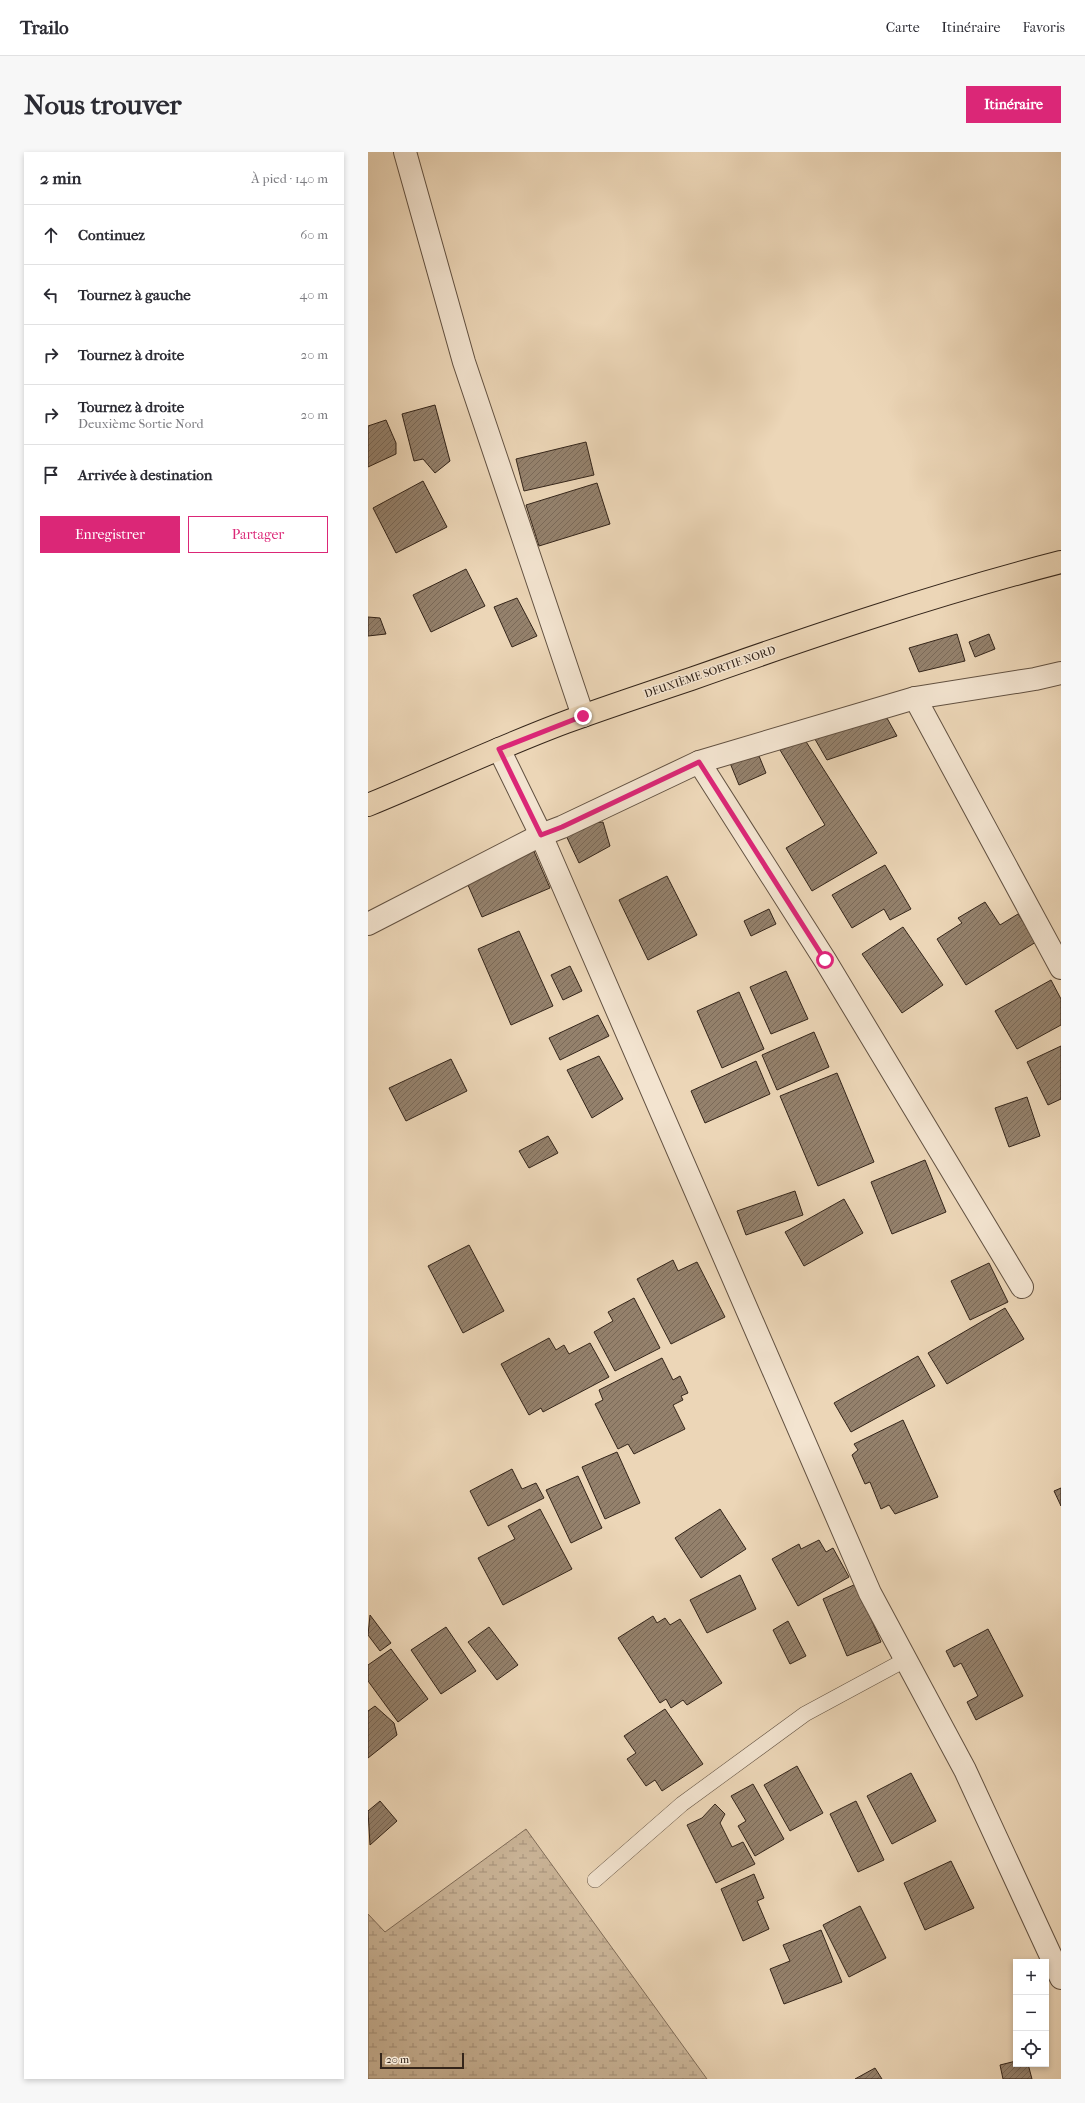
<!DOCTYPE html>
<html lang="fr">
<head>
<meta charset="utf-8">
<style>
  :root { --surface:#fff; --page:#f7f7f7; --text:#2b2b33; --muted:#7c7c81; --line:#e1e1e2; --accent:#db2777 }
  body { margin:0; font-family:"IM FELL French Canon",serif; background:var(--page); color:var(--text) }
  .controls { position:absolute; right:12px; bottom:12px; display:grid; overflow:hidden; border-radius:0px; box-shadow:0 2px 6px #0003 }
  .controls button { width:36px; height:36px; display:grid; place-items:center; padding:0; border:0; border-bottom:1px solid var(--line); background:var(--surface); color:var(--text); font:20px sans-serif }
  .scale { position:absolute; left:12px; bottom:10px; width:84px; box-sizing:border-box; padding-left:4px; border:2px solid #34251a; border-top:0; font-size:11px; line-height:14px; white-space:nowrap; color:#34251a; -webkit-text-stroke:3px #f3e4d0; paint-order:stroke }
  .stop { position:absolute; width:12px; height:12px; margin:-9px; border:3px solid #db2777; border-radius:50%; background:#fff }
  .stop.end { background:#db2777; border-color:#fff; box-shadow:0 1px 4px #0008 }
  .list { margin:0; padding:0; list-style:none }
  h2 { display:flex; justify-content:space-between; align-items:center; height:52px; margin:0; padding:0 16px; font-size:17px }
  h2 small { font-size:13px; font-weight:400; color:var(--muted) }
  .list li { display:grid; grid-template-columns:26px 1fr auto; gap:12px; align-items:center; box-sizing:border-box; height:60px; padding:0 16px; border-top:1px solid var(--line) }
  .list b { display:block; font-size:15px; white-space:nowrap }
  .list p { margin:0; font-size:13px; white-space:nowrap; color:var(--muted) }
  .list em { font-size:13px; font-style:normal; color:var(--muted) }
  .actions { display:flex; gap:8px; padding:12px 16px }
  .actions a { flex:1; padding:9px 0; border:1px solid var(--accent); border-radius:0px; text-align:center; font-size:14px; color:var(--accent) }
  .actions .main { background:var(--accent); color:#fff }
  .icon { flex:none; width:22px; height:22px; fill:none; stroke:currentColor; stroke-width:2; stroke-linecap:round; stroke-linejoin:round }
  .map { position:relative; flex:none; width:693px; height:1927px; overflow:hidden; border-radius:0px }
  header { display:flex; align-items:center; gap:24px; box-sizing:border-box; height:56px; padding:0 20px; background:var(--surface); border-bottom:1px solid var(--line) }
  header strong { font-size:19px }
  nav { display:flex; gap:22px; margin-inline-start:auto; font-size:14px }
  .intro { display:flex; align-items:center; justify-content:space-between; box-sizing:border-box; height:96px; padding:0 24px }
  h1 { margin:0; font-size:28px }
  .button { padding:10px 18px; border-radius:0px; background:var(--accent); color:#fff; font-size:14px; font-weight:700 }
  main { display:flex; gap:24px; padding:0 24px }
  aside { flex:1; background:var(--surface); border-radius:0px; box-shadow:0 2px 6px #0003 }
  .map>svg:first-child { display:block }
  .wetland { fill:url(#wetland-marsh); stroke:#806e5b }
  .building { fill:url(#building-hatch); stroke:#34251a }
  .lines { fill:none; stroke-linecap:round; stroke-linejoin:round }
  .lane-casing { stroke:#625141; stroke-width:16 }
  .street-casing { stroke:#625141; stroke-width:24 }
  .primary-casing { stroke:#34251a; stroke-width:24 }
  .lane { stroke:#f3e4d0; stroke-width:15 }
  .street { stroke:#f3e4d0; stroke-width:22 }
  .primary { stroke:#ecd6b7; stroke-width:22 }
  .route { stroke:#db2777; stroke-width:5 }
  .labels { text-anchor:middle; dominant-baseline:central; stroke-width:3; stroke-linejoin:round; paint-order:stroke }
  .street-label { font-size:11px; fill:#34251a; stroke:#f3e4d0 }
</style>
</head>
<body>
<header>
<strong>Trailo</strong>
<nav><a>Carte</a><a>Itinéraire</a><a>Favoris</a></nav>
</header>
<div class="intro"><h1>Nous trouver</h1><a class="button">Itinéraire</a></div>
<main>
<aside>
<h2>2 min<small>À pied · 140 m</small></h2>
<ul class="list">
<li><svg class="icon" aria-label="ahead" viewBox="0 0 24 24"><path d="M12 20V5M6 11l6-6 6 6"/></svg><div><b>Continuez</b></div><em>60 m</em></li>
<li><svg class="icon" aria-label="left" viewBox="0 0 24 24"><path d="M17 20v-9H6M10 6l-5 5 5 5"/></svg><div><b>Tournez à gauche</b></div><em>40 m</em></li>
<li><svg class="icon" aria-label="right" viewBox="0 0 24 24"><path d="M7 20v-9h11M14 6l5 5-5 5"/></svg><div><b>Tournez à droite</b></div><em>20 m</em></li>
<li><svg class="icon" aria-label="right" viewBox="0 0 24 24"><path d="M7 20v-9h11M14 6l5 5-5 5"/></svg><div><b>Tournez à droite</b><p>Deuxième Sortie Nord</p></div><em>20 m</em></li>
<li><svg class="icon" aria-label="arrive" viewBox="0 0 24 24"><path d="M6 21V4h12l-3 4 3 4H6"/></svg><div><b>Arrivée à destination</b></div></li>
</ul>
<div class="actions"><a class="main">Enregistrer</a><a>Partager</a></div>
</aside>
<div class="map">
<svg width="693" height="1927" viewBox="0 0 693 1927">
  <defs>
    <pattern id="wetland-marsh" width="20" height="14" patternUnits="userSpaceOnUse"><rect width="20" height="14" fill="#cdb89c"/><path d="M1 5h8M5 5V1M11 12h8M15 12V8" fill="none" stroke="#a7957e"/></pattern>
    <pattern id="building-hatch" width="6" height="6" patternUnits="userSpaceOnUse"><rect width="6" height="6" fill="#94816c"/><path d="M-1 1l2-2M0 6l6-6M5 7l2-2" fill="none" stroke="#7a6958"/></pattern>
  </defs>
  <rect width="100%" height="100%" fill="#ecd6b7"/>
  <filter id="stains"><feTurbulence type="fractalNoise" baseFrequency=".005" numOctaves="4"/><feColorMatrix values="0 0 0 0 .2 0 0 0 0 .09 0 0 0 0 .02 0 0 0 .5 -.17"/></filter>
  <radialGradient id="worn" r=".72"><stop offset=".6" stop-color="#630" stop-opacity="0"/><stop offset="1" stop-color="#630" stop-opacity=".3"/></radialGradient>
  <polygon class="wetland" points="158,1677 339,1927 0,1927 0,1762 17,1780"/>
  <g class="building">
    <polygon points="67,253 82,309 67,321 55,307 46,309 34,262"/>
    <polygon points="18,268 28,291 28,302 0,315 0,274"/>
    <polygon points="218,290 226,323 156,339 148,307"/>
    <polygon points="55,329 79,375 28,401 5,356"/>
    <polygon points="229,331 242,372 171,394 158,353"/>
    <polygon points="98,417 117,454 63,480 45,443"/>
    <polygon points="149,446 169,484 144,495 126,455"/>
    <polygon points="0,465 12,466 18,482 0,484"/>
    <polygon points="589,482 597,509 551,520 541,496"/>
    <polygon points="621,482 627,497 607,505 601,490"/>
    <polygon points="515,559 529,584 459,608 444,582"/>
    <polygon points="437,588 509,701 444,739 418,696 457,673 412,598"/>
    <polygon points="389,599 398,621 371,633 362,611"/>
    <polygon points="235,670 242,694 211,711 194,675"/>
    <polygon points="164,695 182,736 114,765 96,724"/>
    <polygon points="517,713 543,757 522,768 516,757 484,776 464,743"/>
    <polygon points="299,724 329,783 280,808 251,748"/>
    <polygon points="617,750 632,773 650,762 668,790 598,833 569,787 594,771 590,766"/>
    <polygon points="401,757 408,772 383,784 376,769"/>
    <polygon points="535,775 575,833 534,861 494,802"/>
    <polygon points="151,779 185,854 143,873 110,797"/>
    <polygon points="202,814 214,839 195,848 183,823"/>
    <polygon points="418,819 440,867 403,882 382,835"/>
    <polygon points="683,828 693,847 693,873 649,897 627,859"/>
    <polygon points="371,840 396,897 354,916 329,859"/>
    <polygon points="230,863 241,884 192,908 181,886"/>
    <polygon points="446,880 461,915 409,938 394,903"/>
    <polygon points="693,894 693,947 680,953 659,910"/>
    <polygon points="231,904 255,947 224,966 199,918"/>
    <polygon points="83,907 99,939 38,969 21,936"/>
    <polygon points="388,909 402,942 337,971 323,939"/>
    <polygon points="469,921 506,1010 450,1034 412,944"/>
    <polygon points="659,945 672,984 641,995 627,956"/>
    <polygon points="180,984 190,1001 161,1016 151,999"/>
    <polygon points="557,1008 578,1060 524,1082 503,1030"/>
    <polygon points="427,1039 435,1063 378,1083 369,1059"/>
    <polygon points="476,1047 495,1081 436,1114 417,1080"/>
    <polygon points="101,1093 136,1159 95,1181 60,1114"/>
    <polygon points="305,1108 310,1119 329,1110 357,1165 303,1192 269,1127"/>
    <polygon points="621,1111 640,1150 602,1168 583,1129"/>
    <polygon points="266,1146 292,1196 247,1219 226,1180 245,1169 240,1160"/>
    <polygon points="637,1156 656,1187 579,1232 560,1201"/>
    <polygon points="181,1186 188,1198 196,1193 201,1202 222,1191 241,1225 175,1260 173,1256 161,1263 133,1212"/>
    <polygon points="550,1204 567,1234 483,1280 466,1251"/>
    <polygon points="294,1206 305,1228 312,1224 320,1241 313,1244 315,1248 305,1253 317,1277 266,1302 260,1292 250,1297 227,1252 235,1248 231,1238"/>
    <polygon points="535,1268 570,1345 527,1362 521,1353 513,1357 502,1330 497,1332 484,1303 490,1298 486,1292"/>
    <polygon points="249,1300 272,1351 237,1367 214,1315"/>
    <polygon points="144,1317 154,1337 168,1331 176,1346 120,1374 102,1339"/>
    <polygon points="210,1324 234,1376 203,1391 178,1338"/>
    <polygon points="693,1336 693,1354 686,1339"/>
    <polygon points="172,1357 204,1417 135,1453 110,1406 147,1387 140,1374"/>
    <polygon points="352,1357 378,1397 333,1426 307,1386"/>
    <polygon points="451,1388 458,1400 465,1396 481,1425 430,1454 404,1407 431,1392 433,1397"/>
    <polygon points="372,1423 388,1457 339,1481 322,1448"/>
    <polygon points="488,1432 513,1490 479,1504 455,1447"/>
    <polygon points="2,1463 23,1491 12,1499 0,1483"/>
    <polygon points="285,1464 289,1471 297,1466 302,1473 312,1467 354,1531 319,1553 315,1548 303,1556 298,1547 292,1551 250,1486"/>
    <polygon points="420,1469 438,1504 422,1512 405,1478"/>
    <polygon points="78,1475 108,1519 73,1542 43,1498"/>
    <polygon points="121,1475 150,1513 129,1528 100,1490"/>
    <polygon points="620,1477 655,1544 608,1568 599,1550 610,1544 593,1511 586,1515 578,1499"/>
    <polygon points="23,1497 60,1547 30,1570 0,1529 0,1513"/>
    <polygon points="7,1554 26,1571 29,1583 0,1606 0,1559"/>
    <polygon points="297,1557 335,1612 294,1639 287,1628 278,1634 259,1607 268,1601 256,1584"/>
    <polygon points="429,1614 455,1661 422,1679 396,1633"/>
    <polygon points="543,1621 568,1669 524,1692 499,1644"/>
    <polygon points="385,1632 416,1687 387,1704 370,1674 378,1669 363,1644"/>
    <polygon points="12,1649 29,1669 2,1693 0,1659"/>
    <polygon points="488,1649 516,1708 490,1720 462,1662"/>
    <polygon points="347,1652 357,1662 352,1671 364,1695 375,1690 387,1712 348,1731 319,1673 334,1666"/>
    <polygon points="583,1709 606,1756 557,1778 536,1731"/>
    <polygon points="386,1722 396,1746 389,1749 401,1777 375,1789 353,1737"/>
    <polygon points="492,1754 518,1806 481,1825 455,1773"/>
    <polygon points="453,1778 474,1830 416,1852 402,1817 422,1809 415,1793"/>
    <polygon points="648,1909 648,1912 660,1912 664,1927 635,1927 632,1913"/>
    <polygon points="507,1916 514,1927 487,1927"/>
  </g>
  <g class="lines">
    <defs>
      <polyline id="lane" points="227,1728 314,1652 437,1562 537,1508"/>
      <g id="street">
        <polyline points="37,0 96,210 215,564"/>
        <polyline points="547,546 693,816"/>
        <polyline points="131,597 173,683 502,1441 597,1618 693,1826"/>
        <polyline points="331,610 457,808 654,1135"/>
        <polyline points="0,772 173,683 194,675 331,610 547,546 667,527 693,521"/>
      </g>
      <path id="primary" d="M0,653C66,626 131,595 198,570C239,555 281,541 323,527C445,484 568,442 693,410"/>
    </defs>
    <use href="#lane" class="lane-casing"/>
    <use href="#street" class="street-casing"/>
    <use href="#primary" class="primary-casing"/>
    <use href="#lane" class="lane"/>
    <use href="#street" class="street"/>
    <use href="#primary" class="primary"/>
  </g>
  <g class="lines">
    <polyline class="route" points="215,564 131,597 173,683 194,675 331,610 457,808"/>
  </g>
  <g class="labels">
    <g class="street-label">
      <text transform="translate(342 520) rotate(-19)">DEUXIÈME SORTIE NORD</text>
    </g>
  </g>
  <rect width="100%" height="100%" filter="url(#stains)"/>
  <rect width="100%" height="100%" fill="url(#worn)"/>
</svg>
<div class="controls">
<button>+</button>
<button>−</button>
<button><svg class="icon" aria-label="locate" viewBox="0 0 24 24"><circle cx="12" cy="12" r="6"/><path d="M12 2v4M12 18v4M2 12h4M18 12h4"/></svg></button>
</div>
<div class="scale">20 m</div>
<div class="stop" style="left:457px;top:808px"></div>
<div class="stop end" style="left:215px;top:564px"></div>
</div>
</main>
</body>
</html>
